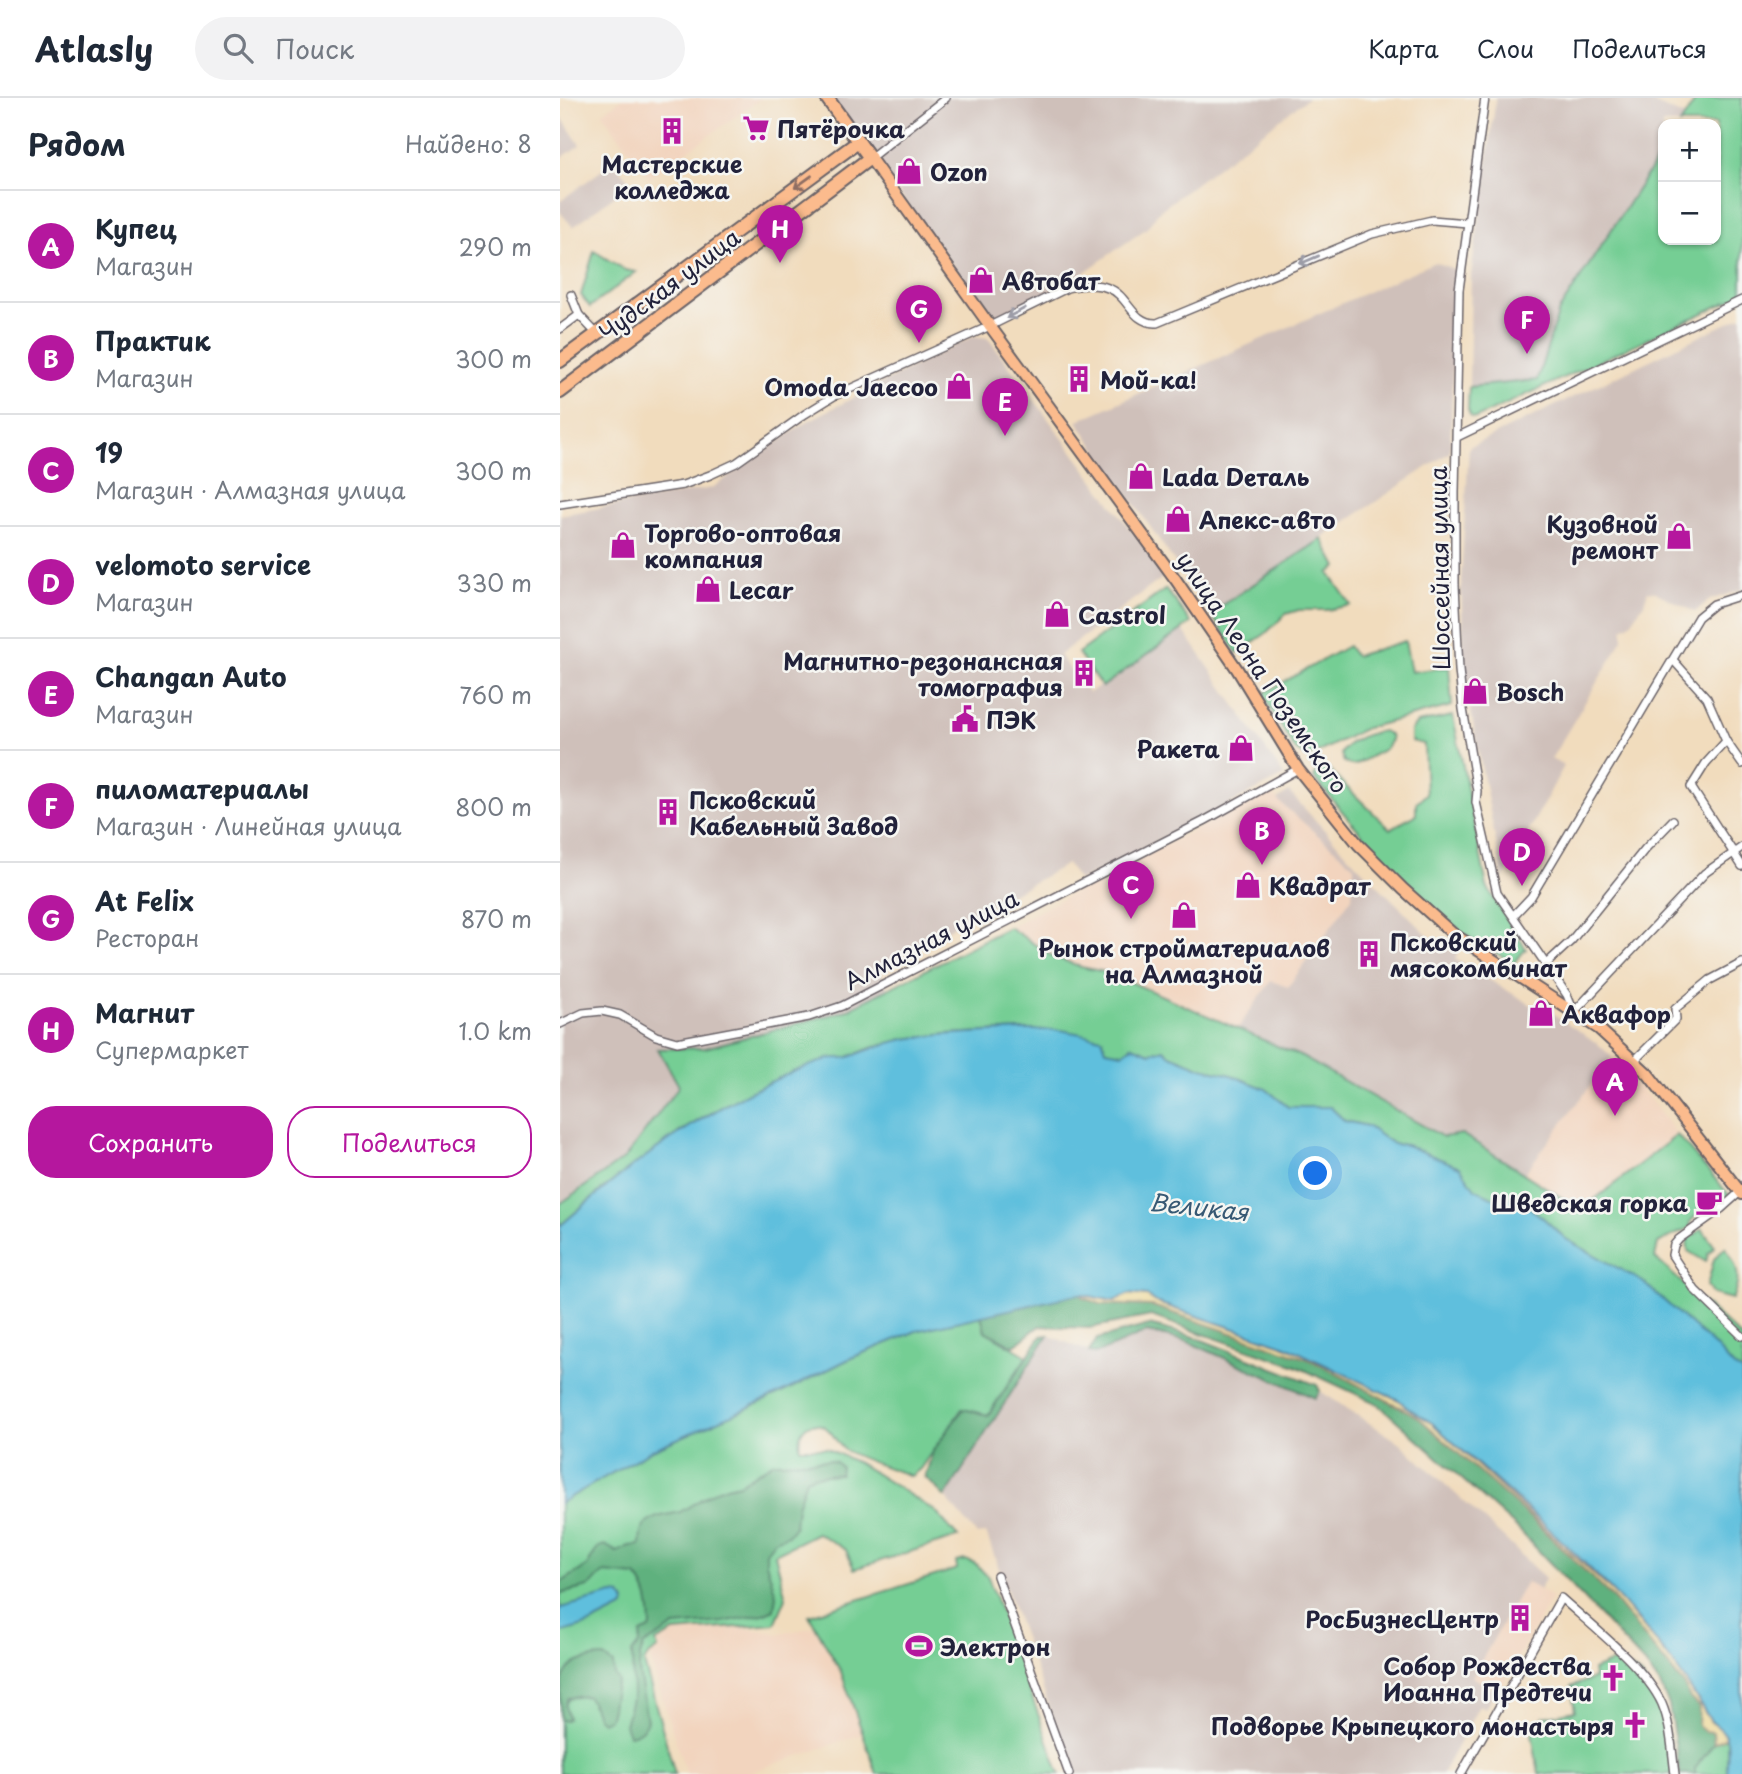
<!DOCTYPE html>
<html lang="ru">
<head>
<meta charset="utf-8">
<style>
  :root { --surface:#fff; --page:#f2f2f3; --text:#1f2937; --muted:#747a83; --line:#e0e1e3; --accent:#b5179e }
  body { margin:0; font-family:"Playpen Sans",sans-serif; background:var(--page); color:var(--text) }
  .controls { position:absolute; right:21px; top:21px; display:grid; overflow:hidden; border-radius:14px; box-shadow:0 2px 5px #0004 }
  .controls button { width:63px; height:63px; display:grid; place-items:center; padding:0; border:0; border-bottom:2px solid var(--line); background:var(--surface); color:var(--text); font:35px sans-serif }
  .you { position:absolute; left:756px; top:1076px; width:24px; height:24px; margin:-18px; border:5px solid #fff; border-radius:50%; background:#1a73e8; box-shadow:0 0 0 10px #1a73e833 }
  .badge { display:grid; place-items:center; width:46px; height:46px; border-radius:50%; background:var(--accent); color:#fff; font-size:23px; font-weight:700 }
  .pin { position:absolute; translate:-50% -58px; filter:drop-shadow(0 2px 4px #0008) }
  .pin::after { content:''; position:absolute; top:37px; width:24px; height:21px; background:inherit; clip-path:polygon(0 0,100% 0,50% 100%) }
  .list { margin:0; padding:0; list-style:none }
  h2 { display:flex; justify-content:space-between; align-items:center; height:91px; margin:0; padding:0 28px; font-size:30px }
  h2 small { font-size:23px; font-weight:400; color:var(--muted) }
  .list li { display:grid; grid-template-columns:46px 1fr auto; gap:21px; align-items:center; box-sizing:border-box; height:112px; padding:0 28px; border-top:2px solid var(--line) }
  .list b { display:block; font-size:26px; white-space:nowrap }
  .list p { margin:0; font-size:23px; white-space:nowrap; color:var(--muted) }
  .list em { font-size:23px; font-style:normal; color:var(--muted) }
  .actions { display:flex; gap:14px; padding:21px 28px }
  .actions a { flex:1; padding:16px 0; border:2px solid var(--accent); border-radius:28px; text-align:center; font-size:24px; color:var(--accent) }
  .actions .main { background:var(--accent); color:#fff }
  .icon { flex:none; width:38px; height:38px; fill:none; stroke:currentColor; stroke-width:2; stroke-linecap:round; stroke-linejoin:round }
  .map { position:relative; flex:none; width:1182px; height:1676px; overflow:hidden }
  header { display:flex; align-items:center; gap:42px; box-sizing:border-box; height:98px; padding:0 35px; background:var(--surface); border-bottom:2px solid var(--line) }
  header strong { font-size:33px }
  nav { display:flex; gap:38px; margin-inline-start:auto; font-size:24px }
  .search { width:490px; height:63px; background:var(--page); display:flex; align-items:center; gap:18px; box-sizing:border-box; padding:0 24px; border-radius:38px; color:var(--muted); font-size:26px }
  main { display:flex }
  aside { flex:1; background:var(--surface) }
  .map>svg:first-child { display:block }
  .built { fill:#f2d4be }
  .industrial { fill:#cfc0ba }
  .green { fill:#74ce94; stroke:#4b7868; stroke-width:2 }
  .forest { fill:#5fb17e; stroke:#406a5c; stroke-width:2 }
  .sand { fill:#eeda9e; stroke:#887e6c; stroke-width:2 }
  .water { fill:#5fbfdd; stroke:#40708c; stroke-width:2 }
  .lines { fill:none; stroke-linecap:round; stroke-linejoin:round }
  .street-casing { stroke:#6a6368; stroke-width:10 }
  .primary-casing { stroke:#6a6368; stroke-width:14 }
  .highway-casing { stroke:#6a6368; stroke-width:16 }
  .street { stroke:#fff; stroke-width:7 }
  .primary { stroke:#fbbb8d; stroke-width:10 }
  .highway { stroke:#fbbb8d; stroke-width:12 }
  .oneway { stroke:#8e6e64 }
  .oneway2 { stroke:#9c9ca7 }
  .labels { text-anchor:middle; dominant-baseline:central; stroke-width:5; stroke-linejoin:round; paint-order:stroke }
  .poi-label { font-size:23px; font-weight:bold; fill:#22223b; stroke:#f6f6f2; text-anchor:start }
  .street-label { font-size:23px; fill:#22223b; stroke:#f6f6f2 }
  .water-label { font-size:24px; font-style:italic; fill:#375974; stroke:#f6f6f2 }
</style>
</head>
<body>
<header>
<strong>Atlasly</strong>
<div class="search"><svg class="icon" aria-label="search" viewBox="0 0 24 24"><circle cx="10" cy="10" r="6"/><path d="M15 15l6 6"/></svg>Поиск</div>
<nav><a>Карта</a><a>Слои</a><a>Поделиться</a></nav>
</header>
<main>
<aside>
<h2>Рядом<small>Найдено: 8</small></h2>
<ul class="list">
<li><span class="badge">A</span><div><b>Купец</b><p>Магазин</p></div><em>290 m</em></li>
<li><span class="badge">B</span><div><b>Практик</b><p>Магазин</p></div><em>300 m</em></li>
<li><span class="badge">C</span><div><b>19</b><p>Магазин · Алмазная улица</p></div><em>300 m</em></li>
<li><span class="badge">D</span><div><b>velomoto service</b><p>Магазин</p></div><em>330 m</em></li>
<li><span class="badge">E</span><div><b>Changan Auto</b><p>Магазин</p></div><em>760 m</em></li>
<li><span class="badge">F</span><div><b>пиломатериалы</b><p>Магазин · Линейная улица</p></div><em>800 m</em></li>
<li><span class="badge">G</span><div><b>At Felix</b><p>Ресторан</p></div><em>870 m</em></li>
<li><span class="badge">H</span><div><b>Магнит</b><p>Супермаркет</p></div><em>1.0 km</em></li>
</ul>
<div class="actions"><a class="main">Сохранить</a><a>Поделиться</a></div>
</aside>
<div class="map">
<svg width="1182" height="1676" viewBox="0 0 1182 1676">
  <rect width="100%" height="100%" fill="#f6f6f2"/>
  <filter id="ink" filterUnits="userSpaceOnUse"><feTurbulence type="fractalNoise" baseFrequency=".0143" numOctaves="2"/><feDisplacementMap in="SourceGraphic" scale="14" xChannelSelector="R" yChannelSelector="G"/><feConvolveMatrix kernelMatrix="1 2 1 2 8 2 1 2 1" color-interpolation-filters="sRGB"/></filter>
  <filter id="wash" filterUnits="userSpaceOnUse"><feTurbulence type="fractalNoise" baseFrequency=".00686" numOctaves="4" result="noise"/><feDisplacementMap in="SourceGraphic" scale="28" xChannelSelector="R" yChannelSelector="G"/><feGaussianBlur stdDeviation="1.57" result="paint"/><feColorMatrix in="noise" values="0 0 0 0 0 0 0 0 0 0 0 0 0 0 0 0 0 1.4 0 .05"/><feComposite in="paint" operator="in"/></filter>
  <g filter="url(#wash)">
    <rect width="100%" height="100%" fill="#f1dcbd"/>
    <g class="built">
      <polygon points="63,0 202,0 89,80 42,15"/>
      <polygon points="708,693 794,768 792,799 728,889 711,883 678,930 550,875 521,869 492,858 449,829"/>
      <polygon points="1052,959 1089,1000 1117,1037 1021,1112 964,1076"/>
      <polygon points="966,1484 992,1499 939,1593 912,1579"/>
      <polygon points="255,1529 279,1573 303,1636 185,1676 126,1676 89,1557 99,1551 97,1545 114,1535 186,1530 220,1536"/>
    </g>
    <g class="industrial">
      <polygon points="269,0 748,0 598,114 587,130 512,183 432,220"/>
      <polygon points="936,0 1082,0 1125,19 1120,26 1103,26 1103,52 999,213 977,282 909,289 911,178"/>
      <polygon points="0,17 20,47 0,61"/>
      <polygon points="53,64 71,85 13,129 0,114 0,103"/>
      <polygon points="875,164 896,172 890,354 650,515 517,323"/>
      <polygon points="1182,218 1182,492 1149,502 1135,514 1095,494 1088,493 1084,505 1071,525 1063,530 1063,541 991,661 1004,668 943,781 904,578 901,482 909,349"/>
      <polygon points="414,238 428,240 605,478 499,557 529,595 621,529 724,678 519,783 507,766 319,869 328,891 285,913 145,950 99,951 119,988 65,1060 0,1106 0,417 152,390 248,323"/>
      <polygon points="729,694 798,768 873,842 898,856 895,861 983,914 986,911 1038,946 1052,959 964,1076 902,1036 883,1039 742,959 627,910 678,930 711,883 728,889 792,799 794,768 717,702"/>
      <polygon points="587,1233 626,1243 755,1300 760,1293 840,1345 946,1442 985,1481 980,1492 966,1484 912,1579 935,1592 925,1611 919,1608 882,1676 514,1676 426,1435 417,1437 385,1399 488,1237 535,1256"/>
    </g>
    <g class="green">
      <polygon points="1137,0 1182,0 1182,197 916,320 911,319 908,312 909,289 977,282 999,213 1103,52 1103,142 1156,142 1156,26 1120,26"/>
      <polygon points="34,153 65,172 76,174 30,209 21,197"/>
      <polygon points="762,441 777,469 769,475 791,507 767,512 739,512 726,516 705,536 677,555 650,515"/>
      <polygon points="606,491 631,525 542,589 518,555"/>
      <polygon points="845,543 851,574 889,569 892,608 806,630 753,657 742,656 735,652 702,596 788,548 795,558"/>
      <path d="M893,618L927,789L966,851L954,865C936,854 915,845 899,832C843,788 799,733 754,680L757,671H768L830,731L856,717V705L866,696L864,646L851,643V632L857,625Z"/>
      <path d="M823,633L830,637L831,642L825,651L795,667H790L784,664L781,656C787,642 809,635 823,633Z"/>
      <polygon points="449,829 492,858 521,869 550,875 742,959 883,1039 902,1036 1021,1112 1117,1037 1171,1099 1162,1107 1144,1109 1130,1124 1131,1129 1098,1145 1095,1160 1182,1240 1182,1274 1174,1269 1156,1249 1083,1184 1006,1141 982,1119 957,1101 934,1100 914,1091 899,1069 846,1047 833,1046 807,1028 785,1023 770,1009 728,1009 706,991 671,977 642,970 610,957 604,951 590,955 572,948 562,955 546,952 542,940 461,932 387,936 344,941 311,950 286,960 272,960 220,980 167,1006 121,1033 40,1093 0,1128 0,1106 65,1060 119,988 98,951 145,950 285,913"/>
      <polygon points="1142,1131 1155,1149 1148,1156 1146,1164 1128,1153 1127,1142"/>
      <path d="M1165,1149C1178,1167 1182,1181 1172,1201L1152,1196L1147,1188L1154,1161Z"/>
      <path d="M421,1217L425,1233L467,1258L428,1317L402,1311L360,1371L351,1378C330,1370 304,1363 285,1352C276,1346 273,1332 263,1328C246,1320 237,1335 240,1350H266L302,1367L375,1413L398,1439L294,1471L286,1452L257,1435L215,1456L226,1500L215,1526L114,1534L96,1544L98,1551L88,1557L84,1565L115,1676H0V1405L92,1352L217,1297L291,1260L356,1233Z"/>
      <polygon points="405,1462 415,1465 428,1479 500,1676 317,1676 281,1574 249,1517 397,1471 396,1464"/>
      <path d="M1050,1565C1097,1563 1110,1641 1115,1676H979L972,1636L983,1619L1015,1613L1011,1589L1034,1580L1033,1572Z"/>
      <polygon points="1167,1639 1167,1676 1135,1676 1134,1671 1154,1645"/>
    </g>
    <g class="forest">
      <polygon points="519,1196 524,1200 541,1206 593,1208 751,1262 857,1318 974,1423 1053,1500 1125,1588 1130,1600 1139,1609 1139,1622 1153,1633 1154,1645 1135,1671 1135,1676 1120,1676 1109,1607 1100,1587 1085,1566 960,1433 818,1306 736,1268 591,1218 529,1230 479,1228 454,1248 425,1233 421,1217"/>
      <polygon points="589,1227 632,1238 757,1287 760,1293 755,1300 626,1243 587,1234 535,1256 529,1254 537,1241"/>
      <polygon points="488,1237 385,1399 365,1379 373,1353 403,1311 428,1317 481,1238"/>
      <path d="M268,1362L276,1364L281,1369L280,1376L253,1378L246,1381L237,1409L235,1428L228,1437L215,1442L206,1454V1464L216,1497L214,1511L203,1516L163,1524L115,1528L83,1548L80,1559L79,1573L87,1623C84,1631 78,1636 69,1637L65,1627L73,1597L72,1555L79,1546L81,1535L90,1531L91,1528C90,1508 89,1493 76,1478L44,1475L28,1489L0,1496V1485L27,1468L38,1449L45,1447L57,1454L69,1448L80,1447L81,1433L85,1426L97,1419L120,1414L158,1391L179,1386L214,1364Z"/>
      <path d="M44,1559L53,1566L54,1577L58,1583C52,1597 54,1609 49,1621L42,1624C33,1618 35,1604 26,1598L8,1600L5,1607L8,1620L6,1622H0C0,1580 0,1561 44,1559Z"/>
    </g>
    <polygon class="sand" points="519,1196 553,1203 569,1196 588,1198 598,1205 726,1248 839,1302 845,1308 872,1325 1058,1499 1117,1569 1151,1624 1162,1630 1167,1639 1154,1645 1153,1634 1144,1633 1138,1628 1139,1609 1130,1600 1125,1588 1053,1500 974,1423 857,1318 751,1262 593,1208 541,1206 524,1200"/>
    <g class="water">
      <path d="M461,932H501L542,940L546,952L562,955L572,948L590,955L604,951L610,957L642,970L671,977L706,991L728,1009H770L785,1023L807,1028L833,1046L846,1047L900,1069L915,1091L934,1100L957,1101L982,1119L1006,1141L1083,1184L1156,1249L1174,1269L1182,1274V1676H1167C1166,1664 1170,1650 1166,1639C1163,1629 1153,1628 1149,1620C1081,1502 971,1416 872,1325L845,1308L839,1302L726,1248L598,1205L587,1198L569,1196L554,1203L519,1196L356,1233L291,1260L217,1297L92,1352L0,1405V1128C66,1069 138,1016 219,980C235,973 252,966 269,961C276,959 283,961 289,959C308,952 325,945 345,941C383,935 423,935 461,932Z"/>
      <polygon points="53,1496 61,1497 65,1504 64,1509 30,1526 0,1535 0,1510"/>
    </g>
  </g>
  <g filter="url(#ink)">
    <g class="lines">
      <defs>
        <g id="street">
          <polyline points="925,0 899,192 895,394 895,487 899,572 903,611 917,693 916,704 937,795 1007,897 1014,914 1145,775 1182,749"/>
          <polyline points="310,60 386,0"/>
          <polyline points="11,197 19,217 37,236"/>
          <polyline points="0,231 19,217"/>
          <polyline points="897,339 1182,202"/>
          <path d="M0,406L123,387L150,377L176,365L245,316L274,298L430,228L507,190C520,187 535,185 548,190C569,197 571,226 597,225L812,136L872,122L908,125"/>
          <polyline points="1114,563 1147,600 1166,643 1182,666"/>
          <polyline points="1166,643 1146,665 1131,689 1182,768"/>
          <polyline points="954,817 971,799 1138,519 1154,506 1182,497"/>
          <polyline points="985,867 1011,843 1085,751 1113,722"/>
          <polyline points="0,926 23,915 42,913 60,917 96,938 117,944 249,919 282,908 644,723 738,671"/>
          <polyline points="1075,962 1116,921 1115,911 1150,882 1182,865"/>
          <polyline points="1180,1094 1161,1111 1119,1141 1114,1147 1112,1157 1135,1192 1182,1238"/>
          <polyline points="437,1478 509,1676"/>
          <path d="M901,1676L1001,1500C1032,1528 1085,1569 1102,1606C1111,1627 1112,1654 1115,1676"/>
        </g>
        <polyline id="primary" points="310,60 430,228 616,482 677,571 738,671 798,746 843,791 892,835 1039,931 1088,976 1182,1096"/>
        <g id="highway">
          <polyline points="0,263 298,44"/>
          <polyline points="0,294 310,60 267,0"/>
        </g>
      </defs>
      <use href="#street" class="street-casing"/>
      <use href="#primary" class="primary-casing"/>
      <use href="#highway" class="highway-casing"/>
      <use href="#street" class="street"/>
      <use href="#primary" class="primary"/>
      <use href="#highway" class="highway"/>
    </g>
    <defs><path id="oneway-shaft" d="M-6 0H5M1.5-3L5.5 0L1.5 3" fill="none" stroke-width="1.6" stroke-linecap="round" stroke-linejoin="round" transform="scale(1.75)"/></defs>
    <use class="oneway" href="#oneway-shaft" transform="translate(243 84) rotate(144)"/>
    <g class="oneway2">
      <use href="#oneway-shaft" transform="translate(749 162) rotate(157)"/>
      <use href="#oneway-shaft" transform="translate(456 215) rotate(152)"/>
    </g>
  </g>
  <defs>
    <symbol id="supermarket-bare" viewBox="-9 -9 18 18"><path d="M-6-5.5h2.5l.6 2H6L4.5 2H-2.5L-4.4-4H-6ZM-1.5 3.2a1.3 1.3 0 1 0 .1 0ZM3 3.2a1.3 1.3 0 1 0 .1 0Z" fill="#b5179e" stroke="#f6f6f2" stroke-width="2.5" paint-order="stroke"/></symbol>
    <symbol id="building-bare" viewBox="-9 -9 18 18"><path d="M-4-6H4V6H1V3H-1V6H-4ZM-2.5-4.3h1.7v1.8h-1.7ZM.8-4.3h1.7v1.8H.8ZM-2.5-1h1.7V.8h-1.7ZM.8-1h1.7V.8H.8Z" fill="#b5179e" stroke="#f6f6f2" stroke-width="2.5" paint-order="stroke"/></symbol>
    <symbol id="shop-bare" viewBox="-9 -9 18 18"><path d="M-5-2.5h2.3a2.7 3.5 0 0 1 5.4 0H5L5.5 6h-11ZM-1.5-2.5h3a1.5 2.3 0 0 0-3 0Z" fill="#b5179e" stroke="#f6f6f2" stroke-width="2.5" paint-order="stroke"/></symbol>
    <symbol id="civic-bare" viewBox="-9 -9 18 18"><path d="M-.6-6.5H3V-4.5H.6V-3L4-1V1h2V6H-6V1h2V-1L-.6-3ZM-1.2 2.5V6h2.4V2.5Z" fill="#b5179e" stroke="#f6f6f2" stroke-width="2.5" paint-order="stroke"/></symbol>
    <symbol id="cafe-bare" viewBox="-9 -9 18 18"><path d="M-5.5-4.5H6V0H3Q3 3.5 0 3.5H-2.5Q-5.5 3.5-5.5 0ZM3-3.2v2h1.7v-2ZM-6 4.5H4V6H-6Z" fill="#b5179e" stroke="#f6f6f2" stroke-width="2.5" paint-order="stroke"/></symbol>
    <symbol id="stadium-bare" viewBox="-9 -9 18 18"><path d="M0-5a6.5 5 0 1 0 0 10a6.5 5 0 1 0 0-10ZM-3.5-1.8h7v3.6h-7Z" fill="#b5179e" stroke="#f6f6f2" stroke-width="2.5" paint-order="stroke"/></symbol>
    <symbol id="church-bare" viewBox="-9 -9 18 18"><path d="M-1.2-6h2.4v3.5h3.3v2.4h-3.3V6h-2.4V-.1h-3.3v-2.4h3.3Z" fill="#b5179e" stroke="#f6f6f2" stroke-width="2.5" paint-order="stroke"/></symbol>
  </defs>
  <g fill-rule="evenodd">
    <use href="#supermarket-bare" x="177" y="11" width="38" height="38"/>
    <use href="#building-bare" x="93" y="14" width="38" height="38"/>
    <use href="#shop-bare" x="330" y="54" width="38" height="38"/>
    <use href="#shop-bare" x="402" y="163" width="38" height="38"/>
    <use href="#building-bare" x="500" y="262" width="38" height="38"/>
    <use href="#shop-bare" x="380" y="269" width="38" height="38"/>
    <use href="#shop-bare" x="562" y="359" width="38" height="38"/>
    <use href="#shop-bare" x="599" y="402" width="38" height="38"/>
    <use href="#shop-bare" x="1100" y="419" width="38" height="38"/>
    <use href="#shop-bare" x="44" y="428" width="38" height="38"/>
    <use href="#shop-bare" x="129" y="472" width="38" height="38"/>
    <use href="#shop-bare" x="478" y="497" width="38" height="38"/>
    <use href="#building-bare" x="505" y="556" width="38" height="38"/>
    <use href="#shop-bare" x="896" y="574" width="38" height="38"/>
    <use href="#civic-bare" x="386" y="602" width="38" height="38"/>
    <use href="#shop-bare" x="662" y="631" width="38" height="38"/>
    <use href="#building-bare" x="89" y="695" width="38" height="38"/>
    <use href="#shop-bare" x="669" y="768" width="38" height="38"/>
    <use href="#shop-bare" x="605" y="798" width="38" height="38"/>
    <use href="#building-bare" x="790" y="837" width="38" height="38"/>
    <use href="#shop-bare" x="962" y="896" width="38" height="38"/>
    <use href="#cafe-bare" x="1130" y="1085" width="38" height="38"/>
    <use href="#building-bare" x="941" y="1501" width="38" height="38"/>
    <use href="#stadium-bare" x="340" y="1529" width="38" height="38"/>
    <use href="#church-bare" x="1034" y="1561" width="38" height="38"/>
    <use href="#church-bare" x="1056" y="1608" width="38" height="38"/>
  </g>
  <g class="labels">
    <g class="poi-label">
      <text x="217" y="30">Пятёрочка</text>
      <text x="112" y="65" text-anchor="middle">Мастерские<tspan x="112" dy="26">колледжа</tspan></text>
      <text x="370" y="73">Ozon</text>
      <text x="442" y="182">Автобат</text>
      <text x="540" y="281">Мой-ка!</text>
      <text x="378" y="288" text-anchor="end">Omoda Jaecoo</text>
      <text x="602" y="378">Lada Dеталь</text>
      <text x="639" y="421">Апекс-авто</text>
      <text x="1098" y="425" text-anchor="end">Кузовной<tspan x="1098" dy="26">ремонт</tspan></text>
      <text x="84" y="434">Торгово-оптовая<tspan x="84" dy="26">компания</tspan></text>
      <text x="169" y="491">Lecar</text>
      <text x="518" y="516">Castrol</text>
      <text x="503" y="562" text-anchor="end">Магнитно-резонансная<tspan x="503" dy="26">томография</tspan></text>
      <text x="936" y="593">Bosch</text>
      <text x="426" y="621">ПЭК</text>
      <text x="660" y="650" text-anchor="end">Ракета</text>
      <text x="129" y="701">Псковский<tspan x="129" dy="26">Кабельный Завод</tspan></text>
      <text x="709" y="787">Квадрат</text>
      <text x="830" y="843">Псковский<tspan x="830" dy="26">мясокомбинат</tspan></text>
      <text x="624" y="849" text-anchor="middle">Рынок стройматериалов<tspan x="624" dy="26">на Алмазной</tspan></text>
      <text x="1002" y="915">Аквафор</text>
      <text x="1128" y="1104" text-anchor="end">Шведская горка</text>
      <text x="939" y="1520" text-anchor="end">РосБизнесЦентр</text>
      <text x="380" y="1548">Электрон</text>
      <text x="1032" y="1567" text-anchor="end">Собор Рождества<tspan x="1032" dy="26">Иоанна Предтечи</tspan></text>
      <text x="1054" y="1627" text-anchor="end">Подворье Крыпецкого монастыря</text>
    </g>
    <g class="street-label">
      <text transform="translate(109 186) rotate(-37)">Чудская улица</text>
      <text transform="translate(879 470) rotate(-91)">Шоссейная улица</text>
      <text transform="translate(703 574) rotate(56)">улица Леона Поземского</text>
      <text transform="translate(371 841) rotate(-27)">Алмазная улица</text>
    </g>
    <g class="water-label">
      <text transform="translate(639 1108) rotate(6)">Великая</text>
    </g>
  </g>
</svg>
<div class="controls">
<button>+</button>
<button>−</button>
</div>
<div class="you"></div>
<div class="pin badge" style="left:1055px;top:1018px">A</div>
<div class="pin badge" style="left:702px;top:767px">B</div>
<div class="pin badge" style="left:571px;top:821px">C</div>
<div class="pin badge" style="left:962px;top:788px">D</div>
<div class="pin badge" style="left:445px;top:338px">E</div>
<div class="pin badge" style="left:967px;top:256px">F</div>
<div class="pin badge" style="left:359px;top:245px">G</div>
<div class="pin badge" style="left:220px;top:165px">H</div>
</div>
</main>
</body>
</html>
